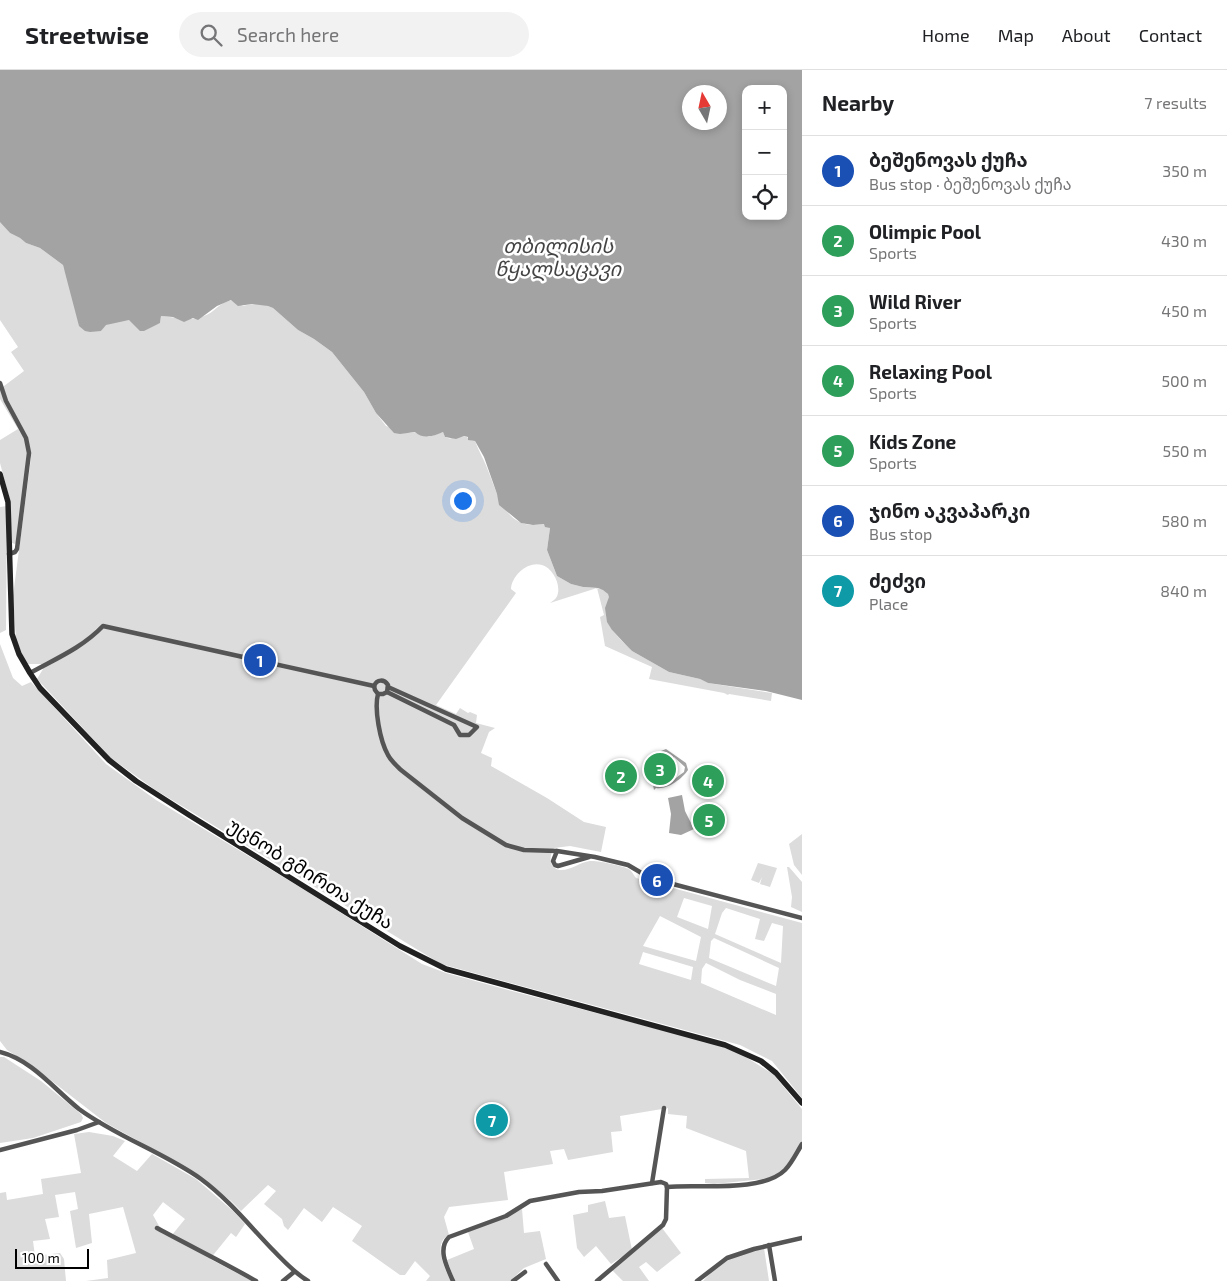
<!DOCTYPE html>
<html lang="en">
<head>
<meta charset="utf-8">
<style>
  :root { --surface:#fff; --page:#f2f2f2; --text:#202124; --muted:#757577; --line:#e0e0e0; --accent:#000 }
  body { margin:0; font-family:"Exo 2","Noto Sans Georgian",sans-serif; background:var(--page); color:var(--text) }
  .controls { position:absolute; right:15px; top:15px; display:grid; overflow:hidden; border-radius:10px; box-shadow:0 2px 8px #0003 }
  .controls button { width:45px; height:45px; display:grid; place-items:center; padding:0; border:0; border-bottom:1px solid var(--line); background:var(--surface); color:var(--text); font:25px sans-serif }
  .compass { position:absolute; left:682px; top:15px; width:45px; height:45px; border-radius:50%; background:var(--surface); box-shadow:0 2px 8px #0003; rotate:351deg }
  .scale { position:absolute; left:15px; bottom:12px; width:74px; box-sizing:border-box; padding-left:5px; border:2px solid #000; border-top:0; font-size:14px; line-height:18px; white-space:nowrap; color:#000; -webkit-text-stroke:4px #fff; paint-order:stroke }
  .you { position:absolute; left:462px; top:430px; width:18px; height:18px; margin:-12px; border:4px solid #fff; border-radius:50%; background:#1a73e8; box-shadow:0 0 0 8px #1a73e833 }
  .badge { display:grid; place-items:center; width:32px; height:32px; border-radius:50%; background:var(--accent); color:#fff; font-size:16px; font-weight:700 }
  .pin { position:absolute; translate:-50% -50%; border:2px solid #fff; box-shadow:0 1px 5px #0006 }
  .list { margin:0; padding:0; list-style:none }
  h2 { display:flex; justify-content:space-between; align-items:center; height:65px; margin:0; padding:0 20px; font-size:21px }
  h2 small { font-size:16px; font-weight:400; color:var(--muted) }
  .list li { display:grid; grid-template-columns:32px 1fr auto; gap:15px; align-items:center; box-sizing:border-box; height:70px; padding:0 20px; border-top:1px solid var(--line) }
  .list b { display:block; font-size:19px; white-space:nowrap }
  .list p { margin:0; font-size:16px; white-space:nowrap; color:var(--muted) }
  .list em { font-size:16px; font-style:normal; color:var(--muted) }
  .icon { flex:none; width:28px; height:28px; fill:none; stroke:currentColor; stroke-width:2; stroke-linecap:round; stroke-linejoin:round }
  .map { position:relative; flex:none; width:802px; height:1211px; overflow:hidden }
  header { display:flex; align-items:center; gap:30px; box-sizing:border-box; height:70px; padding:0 25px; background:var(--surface); border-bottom:1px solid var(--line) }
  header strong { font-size:24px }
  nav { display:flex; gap:28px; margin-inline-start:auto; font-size:18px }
  .search { width:350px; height:45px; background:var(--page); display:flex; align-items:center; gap:12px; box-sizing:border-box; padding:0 18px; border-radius:28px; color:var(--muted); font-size:19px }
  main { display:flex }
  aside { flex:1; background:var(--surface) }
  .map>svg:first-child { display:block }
  .green { fill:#dcdcdc; fill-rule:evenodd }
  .water { fill:#a3a3a3; fill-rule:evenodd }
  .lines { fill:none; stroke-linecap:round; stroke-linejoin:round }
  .minor { stroke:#555; stroke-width:4.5 }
  .secondary { stroke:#222; stroke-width:5.5 }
  .labels { text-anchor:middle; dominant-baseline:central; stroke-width:5; stroke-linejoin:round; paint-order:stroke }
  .street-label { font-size:19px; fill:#000; stroke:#fff }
  .water-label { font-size:20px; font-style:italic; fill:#444; stroke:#fff }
</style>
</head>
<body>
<header>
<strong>Streetwise</strong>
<div class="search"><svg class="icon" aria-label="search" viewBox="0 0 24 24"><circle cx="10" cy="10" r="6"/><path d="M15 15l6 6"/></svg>Search here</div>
<nav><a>Home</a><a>Map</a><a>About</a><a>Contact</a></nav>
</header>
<main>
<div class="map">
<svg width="802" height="1211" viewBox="0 0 802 1211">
  <rect width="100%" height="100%" fill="#fff"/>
  <g class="green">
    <path d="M0,145L5,157L10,163L20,168L26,173L40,178L63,195L64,199L101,261L105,255C113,252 123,250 131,250C141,251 149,256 160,253L161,246C176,247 190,252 204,246C214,243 218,233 232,230L243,236C253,233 264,233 273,238L298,260L314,269L332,282L364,322L376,343L386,356L410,363L417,362L429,367L443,362L445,367C447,368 450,369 452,368C460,368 465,363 470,370L475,371C479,382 485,391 489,403C497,423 505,455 533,455C537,455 541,454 545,454L550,458L547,480L557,506L571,514L583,517L604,519L609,525L612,560L620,569L632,581L669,602L700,609L708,613L772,623L771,631L729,624L728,625L724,623L649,609L652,597L605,576L600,547L604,545L597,518L550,533C552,531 555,530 556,528C563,517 553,498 542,495C528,491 512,505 511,519L516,523L436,635L456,644L460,638L468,643L470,642L477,645L476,653L495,658L489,662L481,683L492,688L491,696L547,728L584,752L606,757L601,782L570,776L554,778C549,786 548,798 560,800C570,801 580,792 590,791C597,790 623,796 629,799C632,801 634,806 636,808L802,853V1028L772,991L740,975L441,894L154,719L111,688L37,609L43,599L41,594H26L16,569L13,526L31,388L28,385L17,472L15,474L12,473L9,426L0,393V370L18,359L0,329V319L24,301L11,282L18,277L0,250ZM684,828L712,836L708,859L677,847ZM726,838L760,849L755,869L764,871L772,853L783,856L781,893L715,864L722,843ZM660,846L701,867L696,891L643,876ZM714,868L779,898L776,916L709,888L711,871ZM643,882L693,897L691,910L639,894ZM706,893L740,910L776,924V945L701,913L702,899Z"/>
    <polygon points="7,436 6,560 0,563 0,437"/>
    <path d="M0,574L13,608L22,616L31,612L106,694L156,730L303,819L422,894L446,903L512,921L711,973L741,984L773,1004L802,1039V1075L784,1098L774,1106L765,1109L714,1114L705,1113V1109L749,1108L746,1081L686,1058L687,1046L668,1044V1038L620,1046L622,1061L611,1062L613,1082L568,1090L564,1079L550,1081L553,1094L504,1102L508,1130L449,1137L444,1147L449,1165C447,1166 444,1168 443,1170C436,1180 446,1202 451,1211H426L430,1206L415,1191L405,1205H400L352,1171L362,1156L333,1137L322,1152L304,1138L288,1160L284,1156L282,1149L264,1134L276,1121L268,1115L241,1141L231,1131L196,1103L106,1053L35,998L7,980L0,971Z"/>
    <polygon points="802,764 802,805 794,795 789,774"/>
    <polygon points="758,793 777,798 770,817 760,814 762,807 759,813 751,810"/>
    <polygon points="787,797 789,797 802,812 802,842 791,837 792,827"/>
    <polygon points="0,987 4,987 41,1011 81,1044 83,1048 81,1052 33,1068 0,1073"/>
    <path d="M89,1062L113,1066L125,1071L113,1086L137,1101L152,1084L196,1109L233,1141L245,1154L236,1167L231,1163L210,1189L252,1211H86L108,1208L107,1190L136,1183L123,1137L89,1144L92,1173L76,1178L70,1141L78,1139L75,1122L55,1125L59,1147L45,1149L50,1169L33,1171L35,1186L60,1183L64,1189L66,1211H0V1123L6,1122L7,1130L43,1124L41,1109L81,1103L74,1064ZM163,1132L185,1149L172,1165L159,1156L153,1145Z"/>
    <polygon points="605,1131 609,1148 625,1146 632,1180 611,1194 596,1176 584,1187 577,1178 573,1145 588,1142 588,1135"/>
    <polygon points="522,1139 524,1163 540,1161 546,1189 524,1198 510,1211 455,1211 447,1190 474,1179 468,1162"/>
    <polygon points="662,1158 681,1183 657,1202 646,1192 639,1197 649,1211 623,1211 612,1200"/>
    <polygon points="764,1178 769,1211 703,1211 717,1196 728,1189"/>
  </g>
  <g class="water">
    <path d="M0,0H802V630L766,621L708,613L700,609L669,602L632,581L627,576L612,560L607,552L605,538L609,527L608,524L603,520L598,518L583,517L571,514L557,506L547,480L550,458L545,457L544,454L533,455L521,453L499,435L497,424L484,387L475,371L468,370V367L464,366L456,369L445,367L443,362C433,367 422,369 415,362L400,364L394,363L376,343L364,322L332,282L314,269L298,260L273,238L268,236L252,234L238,236L231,230L217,236L198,250L193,248L184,252L173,247L161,246L160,253L144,261H140L129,250L106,255L101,261L90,262L85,261L79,256L63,195L40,178L26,173L20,168L10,163L0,152ZM746,19H783V146H746ZM690,22H720V52H690Z"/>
    <path d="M666,679L686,693L688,700C682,709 667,720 656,718L654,720L651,705L655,700L663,696L659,687L661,681ZM666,682L672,686L669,691L673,694L675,691L673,689L674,687L685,697L684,702C675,708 659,725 654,708L656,703L665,698L666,694L662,686Z"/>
    <polygon points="682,725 685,741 694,759 681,765 669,763 671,744 668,728"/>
  </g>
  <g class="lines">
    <g class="minor">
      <polyline points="0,313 6,331 26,368 29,383 17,479 15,482 9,484"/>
      <path d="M30,603C55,589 82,578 103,556L374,616"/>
      <path d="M374,616L375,620L378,624C374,639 380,671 388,685C391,691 397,696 401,700L462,748L506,775L524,780L557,781L595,787L628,795L650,808L802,848"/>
      <path d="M374,616C377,609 384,609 388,615L387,622L383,624H378"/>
      <polyline points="387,622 454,655 460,665 469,665 477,657 388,617"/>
      <polyline points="557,781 553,791 555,795 558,796 589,787"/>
      <path d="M0,982C32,990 54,1019 79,1039C117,1067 163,1082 201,1109C228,1129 248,1154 271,1178C283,1190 293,1202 308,1211"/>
      <polyline points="0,1080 77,1060 99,1052"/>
      <polyline points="652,1113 664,1038"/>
      <path d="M667,1117C698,1114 762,1123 785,1100C792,1093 797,1082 802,1074"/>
      <path d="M157,1158C190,1176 223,1192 256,1211"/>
      <polyline points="769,1175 775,1211"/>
      <polyline points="546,1194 558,1211"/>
      <polyline points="283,1211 294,1202"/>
      <path d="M453,1211C447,1197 437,1179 449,1167L506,1146L530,1131L579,1122L602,1121L661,1112L666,1114L667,1117"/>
      <polyline points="513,1211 525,1202"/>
      <polyline points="597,1211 663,1155 666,1149 667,1117"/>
      <polyline points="697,1211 727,1188 754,1179 802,1168"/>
    </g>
    <polyline class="secondary" points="0,404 8,432 12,564 19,584 30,603 40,618 109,690 136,711 189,745 400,876 446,899 725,975 761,991 776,1003 802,1033"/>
  </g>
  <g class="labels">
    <g class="street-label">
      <text transform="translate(311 803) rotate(32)">უცნობ გმირთა ქუჩა</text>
    </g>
    <g class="water-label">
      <text x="558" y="175">თბილისის<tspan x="558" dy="23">წყალსაცავი</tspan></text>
    </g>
  </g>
</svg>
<div class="controls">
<button>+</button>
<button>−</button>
<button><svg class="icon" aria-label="locate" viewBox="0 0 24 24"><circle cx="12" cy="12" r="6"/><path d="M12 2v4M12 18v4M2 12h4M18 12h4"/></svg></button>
</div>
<svg class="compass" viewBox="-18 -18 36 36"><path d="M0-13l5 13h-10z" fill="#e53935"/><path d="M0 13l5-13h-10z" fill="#757577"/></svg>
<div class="scale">100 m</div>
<div class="you"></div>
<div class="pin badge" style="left:260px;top:590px;background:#1a4fb4">1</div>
<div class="pin badge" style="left:621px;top:706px;background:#2e9e5b">2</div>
<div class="pin badge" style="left:660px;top:699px;background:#2e9e5b">3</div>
<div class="pin badge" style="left:708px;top:711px;background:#2e9e5b">4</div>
<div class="pin badge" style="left:709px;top:750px;background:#2e9e5b">5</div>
<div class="pin badge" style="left:657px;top:810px;background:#1a4fb4">6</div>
<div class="pin badge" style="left:492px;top:1050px;background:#0f9aa8">7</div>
</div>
<aside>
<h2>Nearby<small>7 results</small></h2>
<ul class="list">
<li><span class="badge" style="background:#1a4fb4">1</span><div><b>ბეშენოვას ქუჩა</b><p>Bus stop · ბეშენოვას ქუჩა</p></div><em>350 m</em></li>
<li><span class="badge" style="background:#2e9e5b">2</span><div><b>Olimpic Pool</b><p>Sports</p></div><em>430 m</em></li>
<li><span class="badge" style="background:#2e9e5b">3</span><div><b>Wild River</b><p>Sports</p></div><em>450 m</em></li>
<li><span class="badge" style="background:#2e9e5b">4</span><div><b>Relaxing Pool</b><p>Sports</p></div><em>500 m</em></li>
<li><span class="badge" style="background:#2e9e5b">5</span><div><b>Kids Zone</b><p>Sports</p></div><em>550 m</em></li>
<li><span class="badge" style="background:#1a4fb4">6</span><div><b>ჯინო აკვაპარკი</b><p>Bus stop</p></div><em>580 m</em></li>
<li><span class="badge" style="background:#0f9aa8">7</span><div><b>ძეძვი</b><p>Place</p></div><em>840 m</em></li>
</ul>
</aside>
</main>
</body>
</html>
